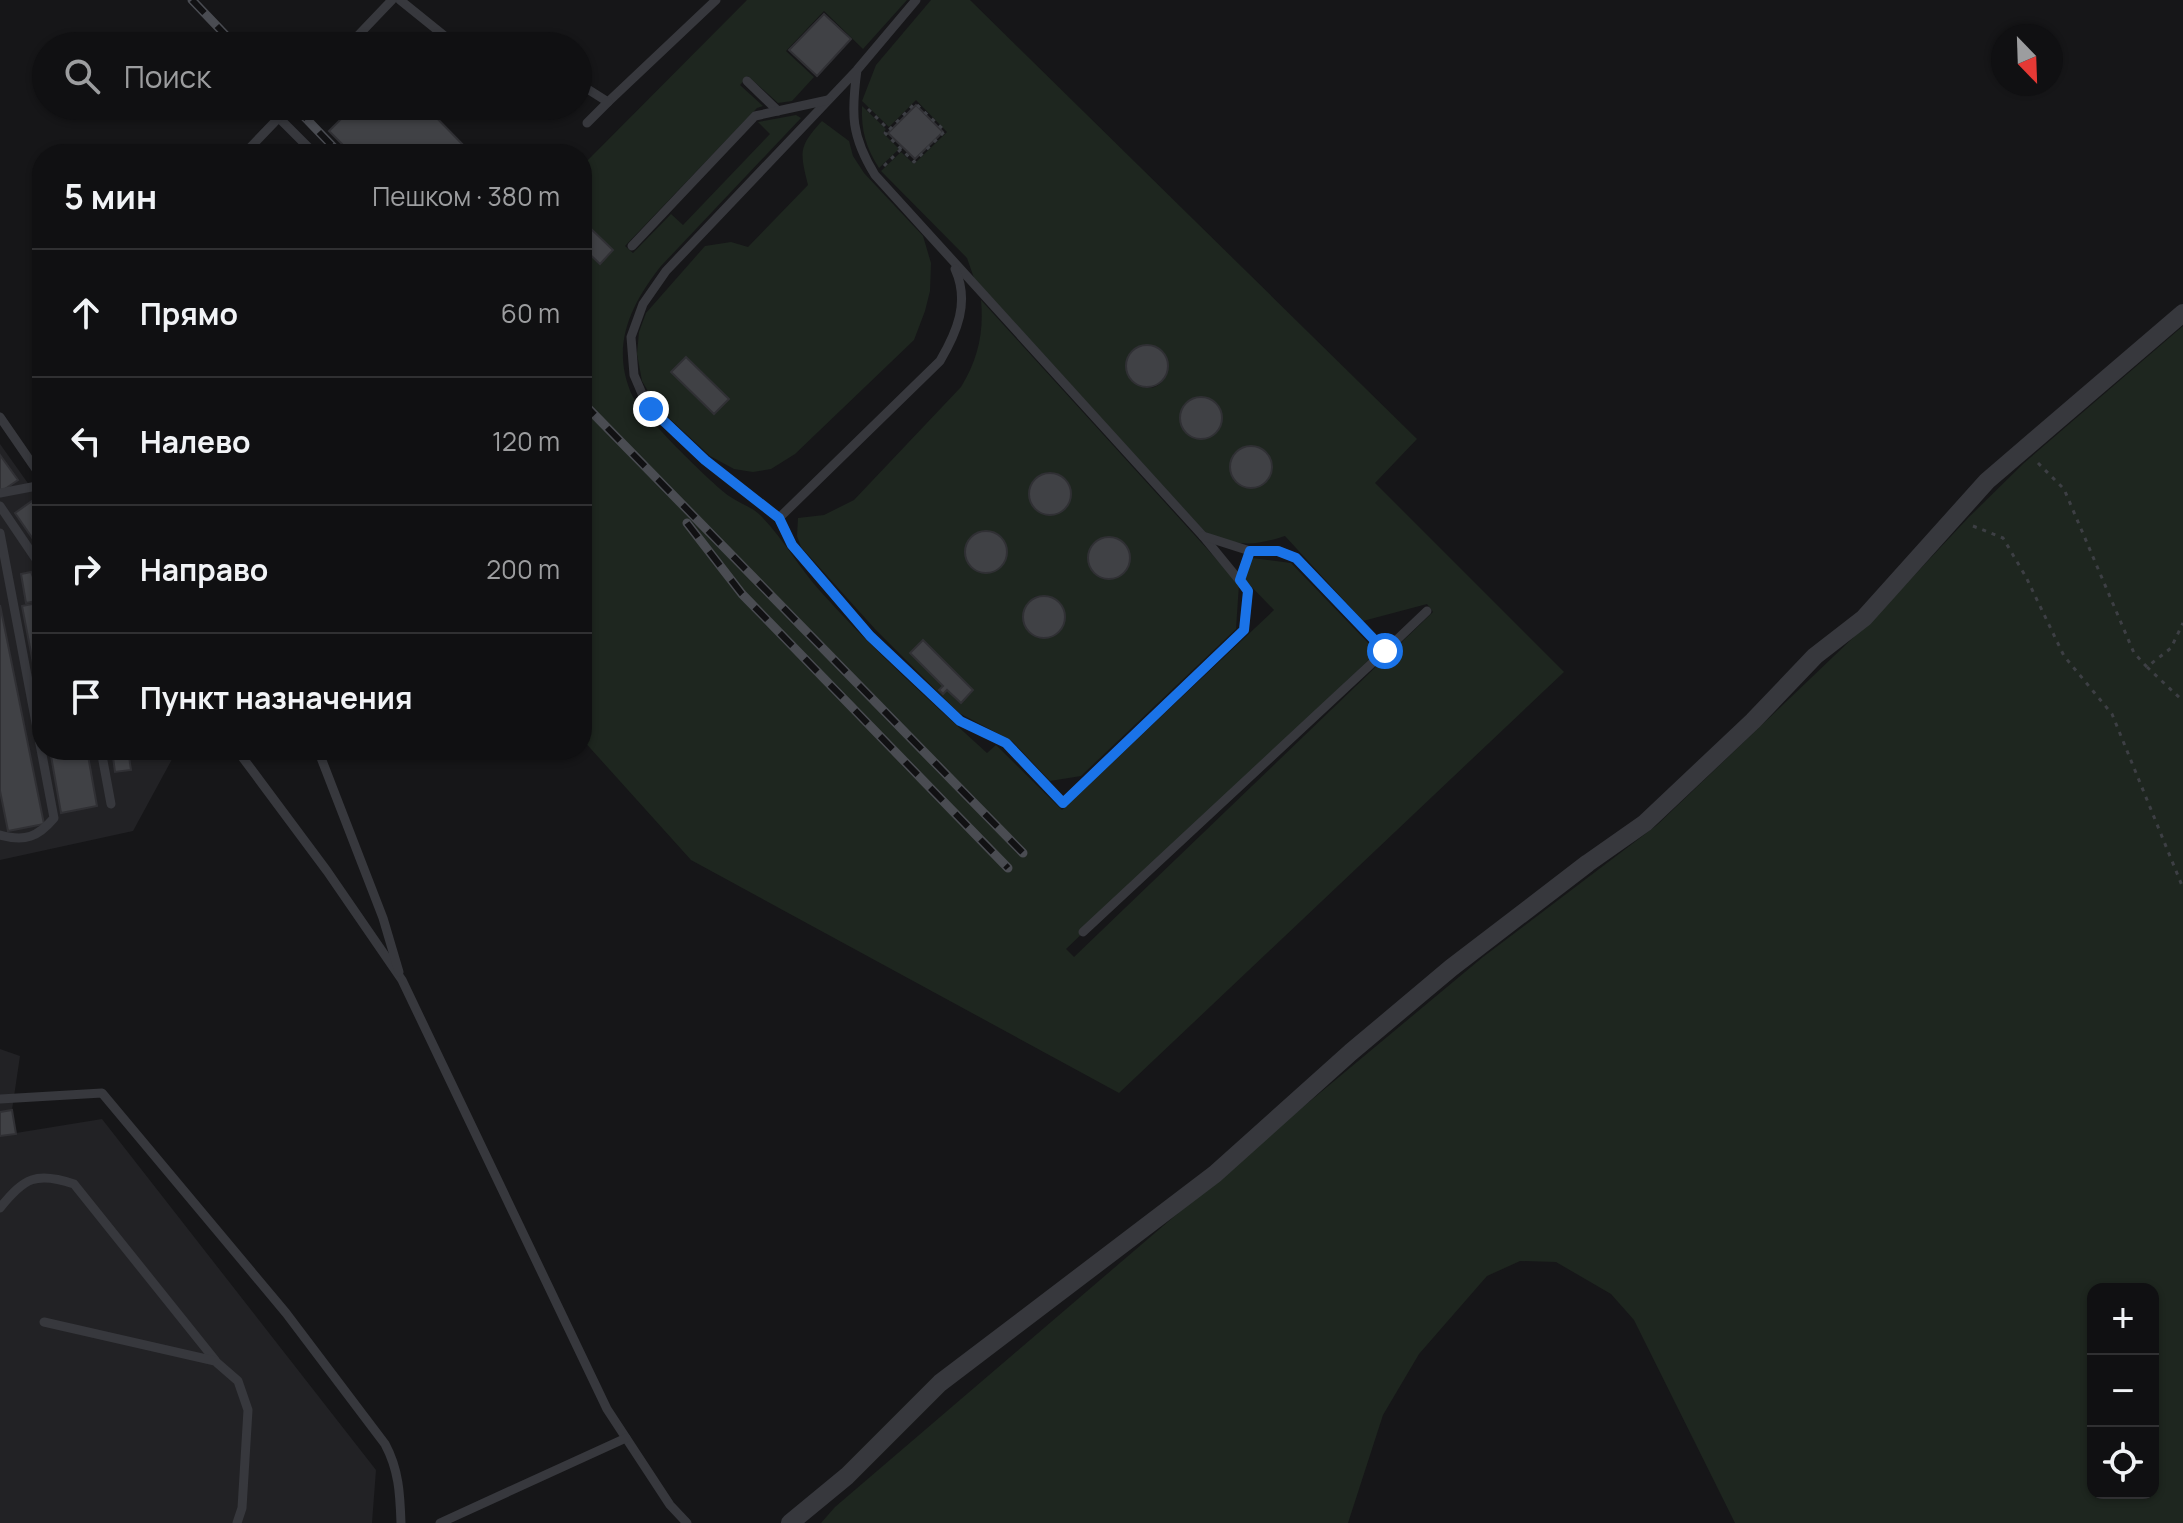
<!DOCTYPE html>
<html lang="ru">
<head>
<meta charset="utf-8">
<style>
  :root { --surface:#101012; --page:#1e1e20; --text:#f1f3f6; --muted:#9c9d9f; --line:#303032 }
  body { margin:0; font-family:Manrope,sans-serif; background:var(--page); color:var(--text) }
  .controls { position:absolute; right:24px; bottom:24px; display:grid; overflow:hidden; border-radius:16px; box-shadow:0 2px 6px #0004 }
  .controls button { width:72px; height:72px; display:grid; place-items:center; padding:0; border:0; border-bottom:2px solid var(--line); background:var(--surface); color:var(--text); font:40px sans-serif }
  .compass { position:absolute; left:1991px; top:24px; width:72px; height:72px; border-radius:50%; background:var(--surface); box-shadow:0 2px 6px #0004; rotate:157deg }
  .stop { position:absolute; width:24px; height:24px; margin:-18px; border:6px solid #1a73e8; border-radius:50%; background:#fff }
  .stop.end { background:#1a73e8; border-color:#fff; box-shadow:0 2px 8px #0008 }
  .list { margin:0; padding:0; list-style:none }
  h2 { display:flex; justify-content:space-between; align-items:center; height:104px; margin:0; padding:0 32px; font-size:34px }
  h2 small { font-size:26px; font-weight:400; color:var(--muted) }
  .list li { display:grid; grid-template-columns:52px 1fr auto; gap:24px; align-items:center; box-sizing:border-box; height:128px; padding:0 32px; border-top:2px solid var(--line) }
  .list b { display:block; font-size:30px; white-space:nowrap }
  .list em { font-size:26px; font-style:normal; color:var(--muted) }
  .icon { flex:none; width:44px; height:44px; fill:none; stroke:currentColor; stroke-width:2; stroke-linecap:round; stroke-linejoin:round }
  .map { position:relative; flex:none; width:2183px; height:1523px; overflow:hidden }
  .search { position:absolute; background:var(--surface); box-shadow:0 2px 6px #0004; left:32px; top:32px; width:560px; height:88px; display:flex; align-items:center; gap:20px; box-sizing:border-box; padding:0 28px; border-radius:44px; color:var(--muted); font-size:30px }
  .panel { position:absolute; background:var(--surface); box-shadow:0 2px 6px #0004; left:32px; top:144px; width:560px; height:616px; border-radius:32px }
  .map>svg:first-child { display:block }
  .built { fill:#222225 }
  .green { fill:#1e261f; fill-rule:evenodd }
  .building { fill:#404145; stroke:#303034; stroke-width:2 }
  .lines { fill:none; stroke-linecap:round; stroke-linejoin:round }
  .path { stroke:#3d3f44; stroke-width:3; stroke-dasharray:4 6; stroke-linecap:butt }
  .service { stroke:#37383d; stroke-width:9 }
  .minor { stroke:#37383d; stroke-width:18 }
  .rail-casing { stroke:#4a4c52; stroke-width:9 }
  .rail { stroke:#111113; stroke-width:6; stroke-dasharray:18; stroke-linecap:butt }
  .route { stroke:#1a73e8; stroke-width:10 }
</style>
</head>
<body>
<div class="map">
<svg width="2183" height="1523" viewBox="0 0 2183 1523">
  <rect width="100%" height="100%" fill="#161618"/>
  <g class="built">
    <polygon points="0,444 42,503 42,750 177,750 133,831 0,860"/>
    <polygon points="0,1049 20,1056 12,1110 16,1133 102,1119 376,1470 372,1523 0,1523"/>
  </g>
  <g class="green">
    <path d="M747,0H907L863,49L824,11L786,51L814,77L792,101L778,103L748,76L740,85L763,106L757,108L625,246L633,253L671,214L683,225L770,134L758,122L796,115L801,118L661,266C631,304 610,346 632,395C641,414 710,482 729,496C739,503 752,507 760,515C783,538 799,568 821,592C872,649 930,701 987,753L996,745L1062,810L1274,610L1244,579L1252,558L1291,563L1377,652L1066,949L1074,957L1433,612L1427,604L1363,621L1285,536C1251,547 1237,546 1205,532L974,278L967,258L881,171L901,152L914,164L947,132L916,100L889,127L862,101L876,65L931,0H970L1417,439L1375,483L1564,672L1119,1093L691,860L582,739V247L600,264L613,250L587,225L582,229V166ZM1148,345L1162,351C1167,358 1171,366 1166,375C1148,414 1097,353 1148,345ZM1198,397C1211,397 1219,403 1222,416L1218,431L1204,439L1189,436C1175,422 1179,403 1198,397ZM1247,447L1263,450L1271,462C1274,504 1214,491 1234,454Z"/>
    <path d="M862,106L886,129L883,133L899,149L879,168C866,148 861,130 862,106Z"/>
    <path d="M822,121L849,141L853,156L864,173L923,236L931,263L930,291L925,311L914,340L795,454L771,469L753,472L734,469L710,456L669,418L652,398L642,381L637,354L639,332L646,313L705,246L731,242L748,247L808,185C800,152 798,147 822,121ZM686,357L729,399L715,414L672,371Z"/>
    <path d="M981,300L1239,584L1236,629L1081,776L1050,781L1012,741L959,713L875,629L801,547L797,536L798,518L824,515L854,500L961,387C978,359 984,333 981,300ZM1050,472C1070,476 1076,494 1064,509L1049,515L1035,509C1023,493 1030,475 1050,472ZM983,531L998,534C1013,548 1008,566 990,573L975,570C960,556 964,537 983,531ZM1106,537C1120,537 1127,543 1130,557L1126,571C1110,584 1093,579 1088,559L1092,545ZM1036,596L1052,597L1063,607C1067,627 1056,641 1035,636C1018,625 1020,607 1036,596ZM922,640L973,690L960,703L947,690L942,694L939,690L943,686L910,653Z"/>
    <path d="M2183,326V1523H1735L1634,1320L1611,1294L1556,1262L1520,1261L1487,1276L1419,1354L1383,1415L1348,1523H821L835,1507L1267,1137L1483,957L1657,825L1879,613L1968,518L2024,463ZM2093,1289H2153V1493H2093Z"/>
  </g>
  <g class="building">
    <polygon points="824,14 851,39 817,76 789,50"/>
    <polygon points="916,105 943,132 915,159 888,133"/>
    <polygon points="354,106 425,106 472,154 352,154 329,131"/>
    <polygon points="586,224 613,250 600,264 582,247 582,229"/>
    <circle cx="1147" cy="366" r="21"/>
    <polygon points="686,357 729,399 714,414 671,372"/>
    <circle cx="1201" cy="418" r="21"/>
    <circle cx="1251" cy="467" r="21"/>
    <polygon points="0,455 18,480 2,491 0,489"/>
    <circle cx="1050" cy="494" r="21"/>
    <polygon points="32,501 42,515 42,552 15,513"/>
    <circle cx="986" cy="552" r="21"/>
    <circle cx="1109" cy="558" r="21"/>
    <polygon points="31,572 42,600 26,603 21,574"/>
    <circle cx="1044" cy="617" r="21"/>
    <polygon points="42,602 42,710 22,606"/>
    <polygon points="0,605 44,824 8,831 0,791"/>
    <polygon points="923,640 973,690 961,703 947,690 943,694 939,690 943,686 910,653"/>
    <polygon points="50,750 87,750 97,806 61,813"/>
    <polygon points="112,750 128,750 131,770 115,772"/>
    <polygon points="12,1110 16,1134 0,1136 0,1112"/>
  </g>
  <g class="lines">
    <g class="path">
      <polyline points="868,109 889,130 915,103 945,131 914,162 885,133 889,130"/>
      <polyline points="884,166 901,149"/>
      <polyline points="2038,463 2064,489 2134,653 2147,667 2171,648 2183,623"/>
      <polyline points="1973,526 2003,538 2026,577 2064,656 2112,714 2183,888"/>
      <polyline points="2147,667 2183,701"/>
    </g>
    <g class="service">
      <polyline points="400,0 457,46"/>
      <polyline points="348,46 392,0"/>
      <polyline points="482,46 498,43 517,46"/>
      <path d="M857,70C851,114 851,136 875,175L1203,536L1248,591L1244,630L1063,803L1006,743L960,721L870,636L792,545L779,518L705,460L646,403L634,375L631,337L643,304L666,271L857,70L916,0"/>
      <polyline points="747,81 778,111"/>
      <polyline points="578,83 608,102 716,0"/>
      <polyline points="279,118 315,154"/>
      <polyline points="587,123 608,102"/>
      <polyline points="244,154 290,106"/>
      <polyline points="632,246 755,116 828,100"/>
      <polyline points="0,417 42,478"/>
      <polyline points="0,493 42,485"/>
      <polyline points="0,506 42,568"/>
      <path d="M779,518L940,361C957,332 970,302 955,269"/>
      <path d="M0,533L54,818C38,837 25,842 0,835"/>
      <polyline points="1240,580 1250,551"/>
      <polyline points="1385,651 1427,611"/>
      <polyline points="101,750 111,804"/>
      <polyline points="237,750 327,871 402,980 607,1409 670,1505 687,1523"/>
      <polyline points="318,750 383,918 399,972"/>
      <polyline points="1083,932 1385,651 1296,558 1278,551 1250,551 1203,536"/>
      <path d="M0,1099L102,1093L286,1313L385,1444C399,1470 400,1494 401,1523"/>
      <path d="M0,1208C24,1178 36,1171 74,1184L215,1360"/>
      <polyline points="44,1322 215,1361 238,1381 248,1410 242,1508 237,1523"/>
      <polyline points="440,1523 626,1438"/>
    </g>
    <polyline class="minor" points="790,1523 847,1476 940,1383 1215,1174 1351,1052 1451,968 1588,863 1645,823 1753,721 1815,656 1864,618 1987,481 2183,313"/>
    <defs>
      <g id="rail">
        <polyline points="192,0 236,46"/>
        <polyline points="294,106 340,154"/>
        <polyline points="582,402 1023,853"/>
        <polyline points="687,523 742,594 1008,868"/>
      </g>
    </defs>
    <use href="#rail" class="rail-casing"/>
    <use href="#rail" class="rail"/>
  </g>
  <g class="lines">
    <polyline class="route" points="651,409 705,460 779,518 792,545 870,636 960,721 1006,743 1063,803 1244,630 1248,591 1240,580 1250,551 1278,551 1296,558 1385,651"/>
  </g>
</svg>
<div class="controls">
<button>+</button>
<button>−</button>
<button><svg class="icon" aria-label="locate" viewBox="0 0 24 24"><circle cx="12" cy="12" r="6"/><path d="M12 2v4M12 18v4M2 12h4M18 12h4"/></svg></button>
</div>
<svg class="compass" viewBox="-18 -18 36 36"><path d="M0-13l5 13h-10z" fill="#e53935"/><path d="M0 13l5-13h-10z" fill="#9c9d9f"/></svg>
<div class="stop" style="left:1385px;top:651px"></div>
<div class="stop end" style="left:651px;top:409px"></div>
<div class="search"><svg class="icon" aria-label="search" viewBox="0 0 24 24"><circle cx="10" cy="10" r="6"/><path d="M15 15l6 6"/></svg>Поиск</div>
<section class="panel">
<h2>5 мин<small>Пешком · 380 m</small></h2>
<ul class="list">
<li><svg class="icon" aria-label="ahead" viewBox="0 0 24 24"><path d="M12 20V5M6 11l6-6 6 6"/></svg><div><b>Прямо</b></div><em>60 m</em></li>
<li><svg class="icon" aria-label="left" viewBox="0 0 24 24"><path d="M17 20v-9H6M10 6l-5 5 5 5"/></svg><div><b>Налево</b></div><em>120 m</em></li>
<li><svg class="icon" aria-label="right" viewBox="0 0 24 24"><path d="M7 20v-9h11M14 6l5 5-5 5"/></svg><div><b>Направо</b></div><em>200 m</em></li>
<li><svg class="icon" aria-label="arrive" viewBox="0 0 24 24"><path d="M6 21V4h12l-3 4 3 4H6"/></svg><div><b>Пункт назначения</b></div></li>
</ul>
</section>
</div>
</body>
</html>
